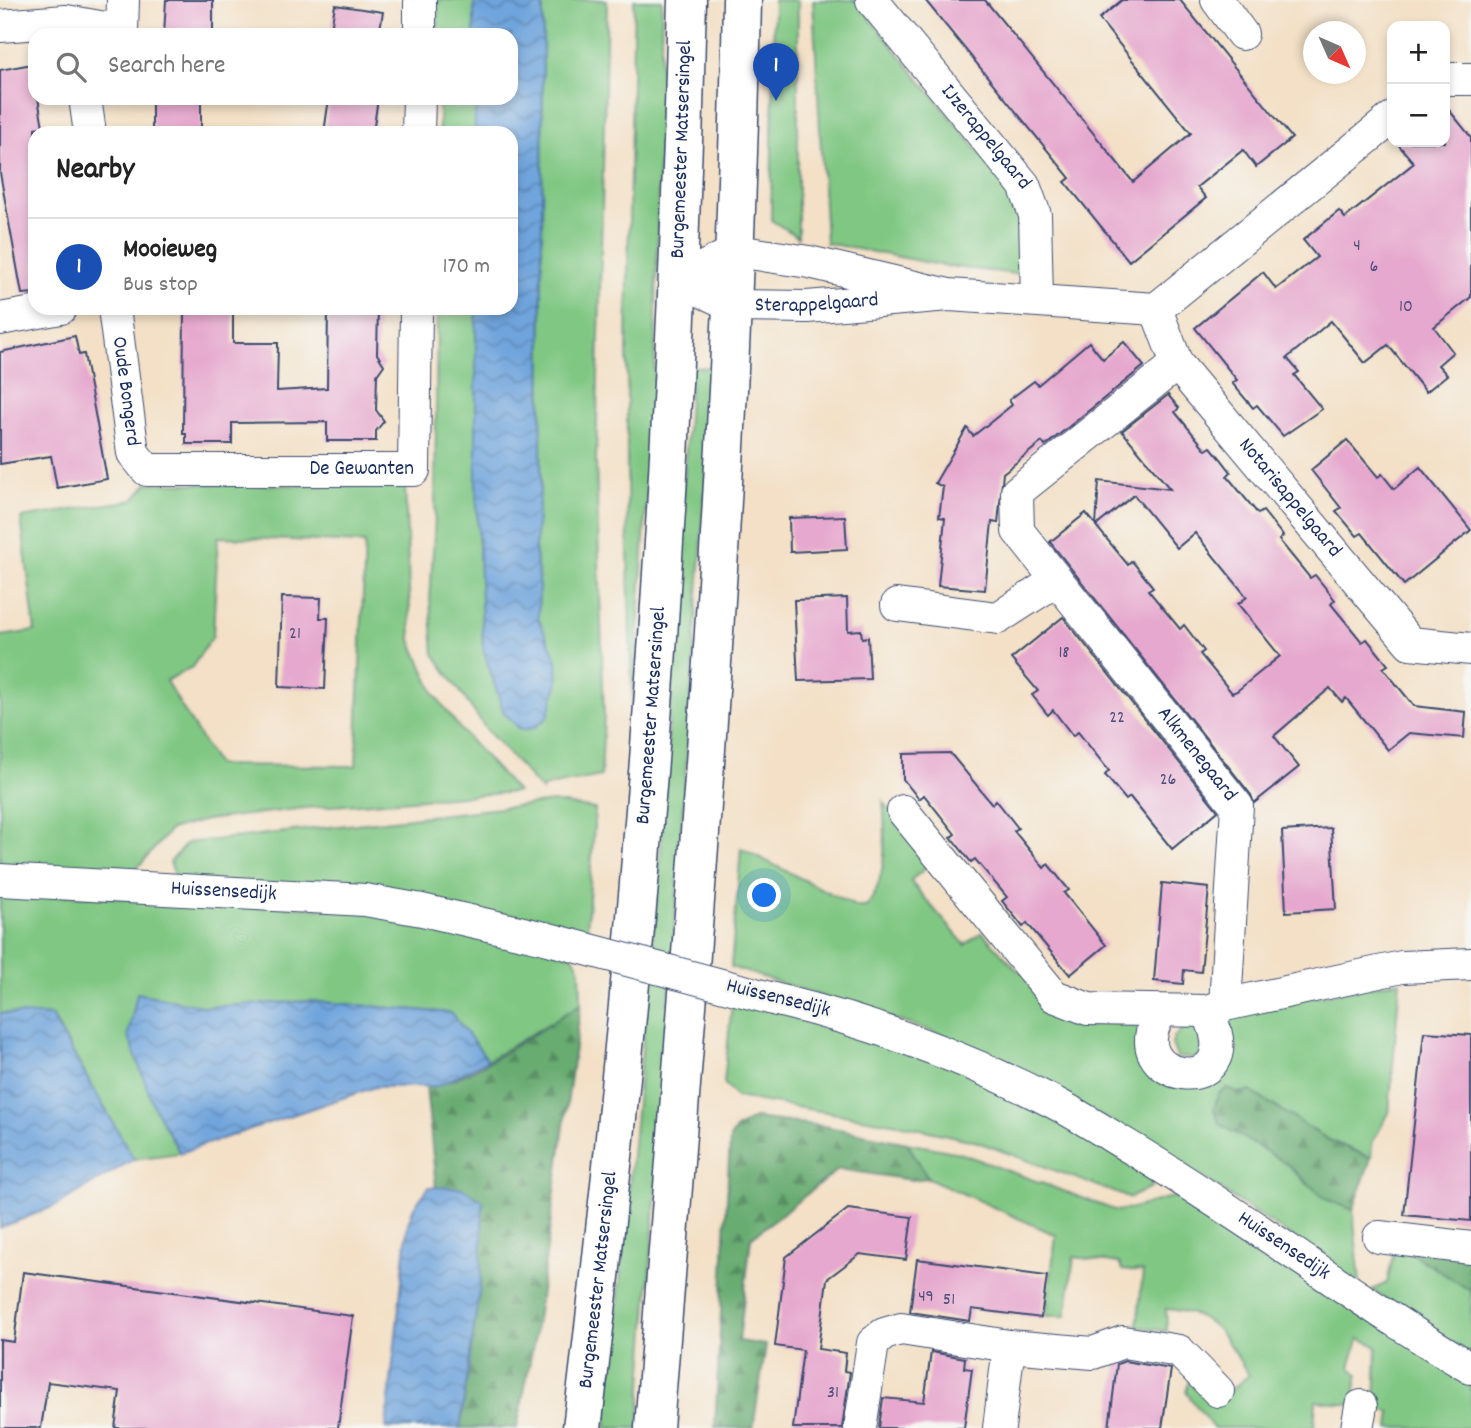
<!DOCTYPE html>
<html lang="en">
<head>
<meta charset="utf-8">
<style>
  :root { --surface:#fff; --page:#f6f6f6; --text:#222; --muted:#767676; --line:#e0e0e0; --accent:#b5179e }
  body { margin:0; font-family:Dekko,sans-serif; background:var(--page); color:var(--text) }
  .controls { position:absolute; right:21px; top:21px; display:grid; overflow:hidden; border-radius:14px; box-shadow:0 4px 10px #0003 }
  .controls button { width:63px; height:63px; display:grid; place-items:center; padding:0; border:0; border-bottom:2px solid var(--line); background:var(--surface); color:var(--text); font:35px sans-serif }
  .compass { position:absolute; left:1303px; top:21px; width:63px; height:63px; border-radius:50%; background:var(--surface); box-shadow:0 4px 10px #0003; rotate:135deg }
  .you { position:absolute; left:765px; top:896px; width:24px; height:24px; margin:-18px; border:5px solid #fff; border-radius:50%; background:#1a73e8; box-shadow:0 0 0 10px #1a73e833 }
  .badge { display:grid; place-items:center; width:46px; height:46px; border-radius:50%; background:var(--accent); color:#fff; font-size:23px; font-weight:700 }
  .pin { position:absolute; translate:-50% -58px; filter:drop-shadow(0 2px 4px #0008) }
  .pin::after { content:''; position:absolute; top:37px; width:24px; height:21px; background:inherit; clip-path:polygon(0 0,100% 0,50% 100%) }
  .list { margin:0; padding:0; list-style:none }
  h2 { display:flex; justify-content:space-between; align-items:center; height:91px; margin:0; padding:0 28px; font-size:30px }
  h2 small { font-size:23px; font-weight:400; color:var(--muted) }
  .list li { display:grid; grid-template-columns:46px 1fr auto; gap:21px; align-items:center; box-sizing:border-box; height:98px; padding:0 28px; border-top:2px solid var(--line) }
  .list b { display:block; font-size:26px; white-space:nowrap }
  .list p { margin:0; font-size:23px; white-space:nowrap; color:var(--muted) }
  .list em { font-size:23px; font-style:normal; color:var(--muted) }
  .icon { flex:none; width:38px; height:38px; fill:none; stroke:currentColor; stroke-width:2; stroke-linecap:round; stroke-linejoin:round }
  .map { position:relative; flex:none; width:1471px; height:1428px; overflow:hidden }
  .search { position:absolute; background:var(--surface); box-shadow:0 4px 10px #0003; left:28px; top:28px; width:490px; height:77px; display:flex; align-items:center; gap:18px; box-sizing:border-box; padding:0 24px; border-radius:21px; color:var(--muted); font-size:26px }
  .panel { position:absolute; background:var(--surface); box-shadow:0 4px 10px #0003; left:28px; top:126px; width:490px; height:189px; border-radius:21px }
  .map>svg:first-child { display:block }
  .green { fill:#80c783; stroke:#4e7b70; stroke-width:2; fill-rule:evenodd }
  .forest { fill:url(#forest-firs); stroke:#426e68; stroke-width:2 }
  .water { fill:url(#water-waves); stroke:#456a9d; stroke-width:2 }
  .building { fill:#e6a8ce; fill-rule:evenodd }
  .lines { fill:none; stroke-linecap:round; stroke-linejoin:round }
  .minor-casing { stroke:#3b4a6e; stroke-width:34 }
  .secondary-casing { stroke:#3b4a6e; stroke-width:41 }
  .minor { stroke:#fff; stroke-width:32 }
  .secondary { stroke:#fff; stroke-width:38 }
  .minor-bridge-casing { stroke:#3b4a6e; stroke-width:34; stroke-linecap:butt }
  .minor-bridge { stroke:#fff; stroke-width:32 }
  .labels { text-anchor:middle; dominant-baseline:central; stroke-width:5; stroke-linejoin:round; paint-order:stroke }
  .number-label { font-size:18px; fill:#4e4d7a }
  .street-label { font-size:21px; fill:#1b2f5e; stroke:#f6f6f2 }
</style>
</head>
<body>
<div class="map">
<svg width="1471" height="1428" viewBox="0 0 1471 1428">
  <defs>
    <pattern id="forest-firs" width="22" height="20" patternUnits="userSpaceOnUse" patternTransform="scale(1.75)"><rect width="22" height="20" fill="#68ac71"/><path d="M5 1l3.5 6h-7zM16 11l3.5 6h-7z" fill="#558c60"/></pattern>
    <pattern id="water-waves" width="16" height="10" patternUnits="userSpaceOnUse" patternTransform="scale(1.75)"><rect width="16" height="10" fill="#6fa4dc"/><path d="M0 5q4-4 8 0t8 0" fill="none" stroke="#5a86b6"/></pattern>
  </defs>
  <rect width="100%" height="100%" fill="#f6f6f2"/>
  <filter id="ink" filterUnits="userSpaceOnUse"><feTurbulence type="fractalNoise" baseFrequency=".0143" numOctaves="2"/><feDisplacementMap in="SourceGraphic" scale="14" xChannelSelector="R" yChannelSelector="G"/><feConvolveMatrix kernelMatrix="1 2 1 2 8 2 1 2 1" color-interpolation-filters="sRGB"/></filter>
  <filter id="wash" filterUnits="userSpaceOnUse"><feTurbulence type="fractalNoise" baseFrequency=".00686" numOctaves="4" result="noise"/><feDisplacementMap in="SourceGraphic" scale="28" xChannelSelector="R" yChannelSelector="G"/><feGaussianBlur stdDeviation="1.57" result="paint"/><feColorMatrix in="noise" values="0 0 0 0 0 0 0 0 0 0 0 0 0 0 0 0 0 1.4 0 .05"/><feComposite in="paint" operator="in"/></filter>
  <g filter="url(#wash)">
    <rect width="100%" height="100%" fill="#f3e0c6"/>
    <g class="green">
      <rect x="438" y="0" width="36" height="35"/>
      <polygon points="543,0 607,0 596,462 604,717 601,776 543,787 542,791 486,729 434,654 430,600 435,517 437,308 476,308 476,481 483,649 504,713 521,730 534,728 546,637 538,619 539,585 535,547 541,480"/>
      <path d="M634,0H662L655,364L633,711C622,474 628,237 634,0Z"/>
      <polygon points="774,0 798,0 798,237 771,220"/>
      <polygon points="813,0 855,0 1008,188 1020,210 1021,267 1016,274 945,266 826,243"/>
      <rect x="439" y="98" width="36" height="35"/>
      <polygon points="691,367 714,368 639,1428 606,1428 661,851"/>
      <path d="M148,483L405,487L411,640L434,693L461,730L517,792L306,808L206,820L170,830L141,864L125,876L0,870V636L35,631L21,518L133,500ZM218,537L365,543L356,766L217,765L166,681L192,667L213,636Z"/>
      <path d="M883,801L931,863L910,881L965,945L982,932L1017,970L1147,1025L1145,1055L1225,1069L1234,1044L1229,1023L1239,1011L1400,981L1389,1113L1372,1143L1371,1158L1329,1140L1250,1091L1237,1093L1228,1088L1265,1149L1287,1164L1307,1184L1353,1210L1360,1283L1147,1140L952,1038L731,967L741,848L857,907H866C888,880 886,834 883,801Z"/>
      <polygon points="553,802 595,809 587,929 514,915 176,878 170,862 187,843"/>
      <polygon points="0,892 393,912 573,955 580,970 581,1004 488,1060 451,1013 310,1001 206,1007 138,994 154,1107 180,1153 134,1159 52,1016 0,1013"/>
      <polygon points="732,1002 786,1013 979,1074 1148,1167 1152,1187 1129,1198 978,1142 898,1124 736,1097 724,1083"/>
      <polygon points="1186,1026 1202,1030 1200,1059 1177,1057 1172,1044 1174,1037"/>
      <path d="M907,1143L960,1153L1117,1211C1146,1208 1161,1195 1190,1196L1471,1382V1428H1389L1391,1412L1375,1408L1377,1346L1359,1338L1350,1367L1358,1374L1352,1405L1316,1401L1314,1428H1213L1186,1392L1190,1374L1215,1403L1249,1375C1222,1335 1218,1314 1166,1309L1167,1331L1137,1327L1143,1272L1122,1270L1119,1263L1074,1257L1066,1316H1046L1056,1235L928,1178Z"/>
      <polygon points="1400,1246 1471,1291 1471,1356 1372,1290 1387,1283 1394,1251"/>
    </g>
    <g class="forest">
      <path d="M581,1004L534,1341L517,1428H460L481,1277L462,1188H436L426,1086C465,1085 545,1025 581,1004Z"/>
      <polygon points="1228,1088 1237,1093 1250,1091 1329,1140 1371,1158 1353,1210 1325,1199 1287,1164 1220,1124 1214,1110 1218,1094"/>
      <polygon points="754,1118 824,1126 907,1143 928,1178 911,1180 839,1169 751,1238 739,1341 766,1345 753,1428 715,1428 730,1138 736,1129"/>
      <polygon points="1400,1246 1471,1255 1471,1291"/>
    </g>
    <g class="water">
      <polygon points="474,0 543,0 541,480 535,547 539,585 538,618 557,660 558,681 548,717 534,728 521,730 504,713 483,649 476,481 476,308 511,308 511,133 475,133 475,98 511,98 511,35 474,35"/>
      <polygon points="137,993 206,1007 310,1001 451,1013 488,1060 438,1086 375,1087 180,1153 154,1107 128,1035"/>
      <polygon points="0,1013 51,1016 134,1159 55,1206 0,1228"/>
      <polygon points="429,1187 462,1188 483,1201 481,1277 460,1428 386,1428 408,1223 414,1207"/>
    </g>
    <g id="blocks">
      <g class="building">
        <polygon points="166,0 213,0 213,35 164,35"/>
        <polygon points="925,0 985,0 1133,182 1191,133 1099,19 1122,0 1180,0 1292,138 1256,167 1243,150 1197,187 1206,198 1129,261 1065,182 1070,178"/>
        <polygon points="335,5 383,12 379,35 330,35"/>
        <polygon points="32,64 35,98 38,98 43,127 35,128 35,293 22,294 0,173 0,70"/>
        <polygon points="201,98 201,133 152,133 152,99"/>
        <polygon points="329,98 378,98 373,133 324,133"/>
        <polygon points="1445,105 1471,137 1471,297 1434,327 1453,352 1438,365 1447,375 1426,392 1388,345 1365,363 1331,321 1287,358 1299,372 1294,375 1322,409 1283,436 1257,405 1253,408 1232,383 1237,380 1195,328 1263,272 1276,289 1317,257 1303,240 1339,211 1345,218 1414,163 1396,142 1445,142"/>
        <polygon points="184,308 233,308 233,343 278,343 277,391 327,388 328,308 378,308 377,354 384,365 377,375 376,410 384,421 376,431 376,441 327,441 327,422 232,423 232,444 186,444 186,434 183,434"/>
        <polygon points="75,336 79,355 84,354 107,479 57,488 51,456 0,464 0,352"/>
        <polygon points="1089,342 1103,359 1124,342 1144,366 1045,446 1042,442 1003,473 998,523 992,522 985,590 938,586 945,518 939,517 943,487 935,483 967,428 973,436 1012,405 1009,400 1034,381 1038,385"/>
        <path d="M1168,395L1179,408L1175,412L1206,450L1211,447L1221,459L1231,472L1227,476L1258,514L1263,511L1283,536L1279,540L1310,578L1315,575L1335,600L1331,604L1362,642L1367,639L1388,665L1383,668L1414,706L1466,712L1464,738L1409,733L1388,750L1346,698L1342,702L1330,688L1274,736L1299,767L1254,803L1251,795L1050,542L1086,513L1096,525L1099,481L1170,489L1122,431ZM1134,495L1177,548L1195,533L1247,597L1238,604L1280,656L1237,691L1232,693L1200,654L1204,651L1184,625L1180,629L1148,590L1153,587L1132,561L1128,565L1096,526Z"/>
        <polygon points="1347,440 1378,477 1382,474 1394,489 1420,467 1471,530 1404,585 1362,533 1357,536 1336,511 1341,508 1311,470"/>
        <polygon points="845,516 847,549 790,552 789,518"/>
        <polygon points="282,597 321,598 320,618 328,618 325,689 279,687"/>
        <polygon points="847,598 848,631 861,630 862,638 868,637 870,679 798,681 794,600"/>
        <polygon points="1063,617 1218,811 1172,849 1130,797 1126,800 1105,775 1109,771 1078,732 1073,736 1053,710 1048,715 1032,695 1038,691 1011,659"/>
        <polygon points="950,753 992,804 996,800 1018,828 1014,831 1044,868 1048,864 1069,890 1064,893 1106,945 1070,975 1027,923 1023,927 1002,901 1007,897 975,859 971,862 951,837 955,834 924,795 919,799 903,779 903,754"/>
        <polygon points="1331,828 1336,909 1286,912 1282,831"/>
        <polygon points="1162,883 1209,888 1201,972 1184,970 1183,984 1154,981"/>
        <polygon points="1424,1032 1471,1035 1471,1221 1404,1215"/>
        <polygon points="848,1209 912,1217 906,1260 860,1254 827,1279 818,1349 846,1353 844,1371 850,1372 842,1428 793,1428 803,1350 775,1346 786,1257"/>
        <polygon points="917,1259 1047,1276 1041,1318 972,1309 970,1321 910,1312"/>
        <polygon points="23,1272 353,1316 338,1428 115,1428 120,1391 48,1382 41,1428 0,1428 0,1340 14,1342"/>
        <polygon points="931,1352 965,1358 964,1368 972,1369 964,1428 879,1428 883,1398 924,1402"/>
        <polygon points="1125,1361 1171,1369 1162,1428 1109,1428 1117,1364"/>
      </g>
    </g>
  </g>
  <g filter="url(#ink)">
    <use href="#blocks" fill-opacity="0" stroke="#3b4a6e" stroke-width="2"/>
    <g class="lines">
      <defs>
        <g id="minor">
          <path id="s1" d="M872,0L1024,185L1035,215L1037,299"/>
          <polyline points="1217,0 1242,34"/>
          <polyline points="0,26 66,21 122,31 123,0"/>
          <polyline points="420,35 420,0"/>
          <polyline points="1445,79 1471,79"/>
          <polyline points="85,98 90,133"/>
          <polyline points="418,133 419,98"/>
          <path id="s2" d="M949,295L809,262L736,251L678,280L734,306L807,307L949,295L1156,309L1392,118"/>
          <path id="s3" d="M114,308L133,453L147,470H414L416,308"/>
          <path id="s4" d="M1156,309L1177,364L1410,643L1471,649"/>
          <polyline points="0,319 61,308"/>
          <path id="s5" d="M1177,364L1017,492L1018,531L1237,806L1225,1005"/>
          <polyline points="897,605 998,618 1057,580"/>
          <polyline points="903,811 1054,996 1088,1009 1207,1011 1225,1005 1402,967 1471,964"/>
          <path id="s6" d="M0,880L365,900L422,910L545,938"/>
          <path id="s7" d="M777,1000C870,1022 959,1055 1045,1098C1074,1112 1101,1130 1128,1146C1245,1216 1354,1299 1471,1368"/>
          <path d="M1162,1011C1111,1084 1256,1104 1207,1011"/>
          <polyline points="1379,1237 1471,1248"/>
          <polyline points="860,1428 873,1343 884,1334 901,1329 1009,1346"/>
          <polyline points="999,1428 1009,1346 1093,1353 1123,1342 1179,1351 1218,1391"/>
          <polyline points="1357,1428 1361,1406"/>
        </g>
        <g id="secondary">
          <path id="s8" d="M582,1428C641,952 676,479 687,0"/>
          <path d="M654,1428C691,952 733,477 742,0"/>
        </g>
      </defs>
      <use href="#minor" class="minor-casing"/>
      <use href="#secondary" class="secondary-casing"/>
      <use href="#minor" class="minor"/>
      <use href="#secondary" class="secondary"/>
      <defs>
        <polyline id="minor-bridge" points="545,938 777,1000"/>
      </defs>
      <use href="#minor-bridge" class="minor-bridge-casing"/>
      <use href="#minor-bridge" class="minor-bridge"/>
    </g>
  </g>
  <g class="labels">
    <g class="number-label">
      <text x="1357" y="246">4</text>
      <text x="1374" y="267">6</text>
      <text x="1406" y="307">10</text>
      <text x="295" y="634">21</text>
      <text x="1064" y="653">18</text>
      <text x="1117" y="718">22</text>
      <text x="1168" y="780">26</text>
      <text x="926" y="1297">49</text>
      <text x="949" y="1300">51</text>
      <text x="833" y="1393">31</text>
    </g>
    <g class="street-label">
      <text stroke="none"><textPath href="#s1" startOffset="178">IJzerappelgaard</textPath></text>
      <text stroke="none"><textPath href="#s8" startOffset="1283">Burgemeester Matsersingel</textPath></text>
      <text stroke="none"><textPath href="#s2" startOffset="427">Sterappelgaard</textPath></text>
      <text stroke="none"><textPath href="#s3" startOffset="84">Oude Bongerd</textPath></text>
      <text stroke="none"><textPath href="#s3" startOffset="383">De Gewanten</textPath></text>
      <text stroke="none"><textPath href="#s4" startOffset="234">Notarisappelgaard</textPath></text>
      <text stroke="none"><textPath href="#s8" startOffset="716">Burgemeester Matsersingel</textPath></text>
      <text stroke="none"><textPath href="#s5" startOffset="530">Alkmenegaard</textPath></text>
      <text stroke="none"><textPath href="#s6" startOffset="224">Huissensedijk</textPath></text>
      <text transform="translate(778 999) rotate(14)">Huissensedijk</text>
      <text stroke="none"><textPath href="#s7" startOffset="567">Huissensedijk</textPath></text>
      <text stroke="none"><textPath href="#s8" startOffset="149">Burgemeester Matsersingel</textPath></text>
    </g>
  </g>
</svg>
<div class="controls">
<button>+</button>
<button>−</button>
</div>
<svg class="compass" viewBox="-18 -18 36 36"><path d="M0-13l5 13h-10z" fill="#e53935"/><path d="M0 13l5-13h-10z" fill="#767676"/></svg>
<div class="you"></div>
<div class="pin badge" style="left:776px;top:101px;background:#1a4fb4">1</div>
<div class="search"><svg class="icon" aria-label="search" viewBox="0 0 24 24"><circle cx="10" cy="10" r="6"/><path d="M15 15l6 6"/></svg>Search here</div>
<section class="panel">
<h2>Nearby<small></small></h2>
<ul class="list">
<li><span class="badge" style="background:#1a4fb4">1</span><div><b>Mooieweg</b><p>Bus stop</p></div><em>170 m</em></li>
</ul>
</section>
</div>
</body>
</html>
